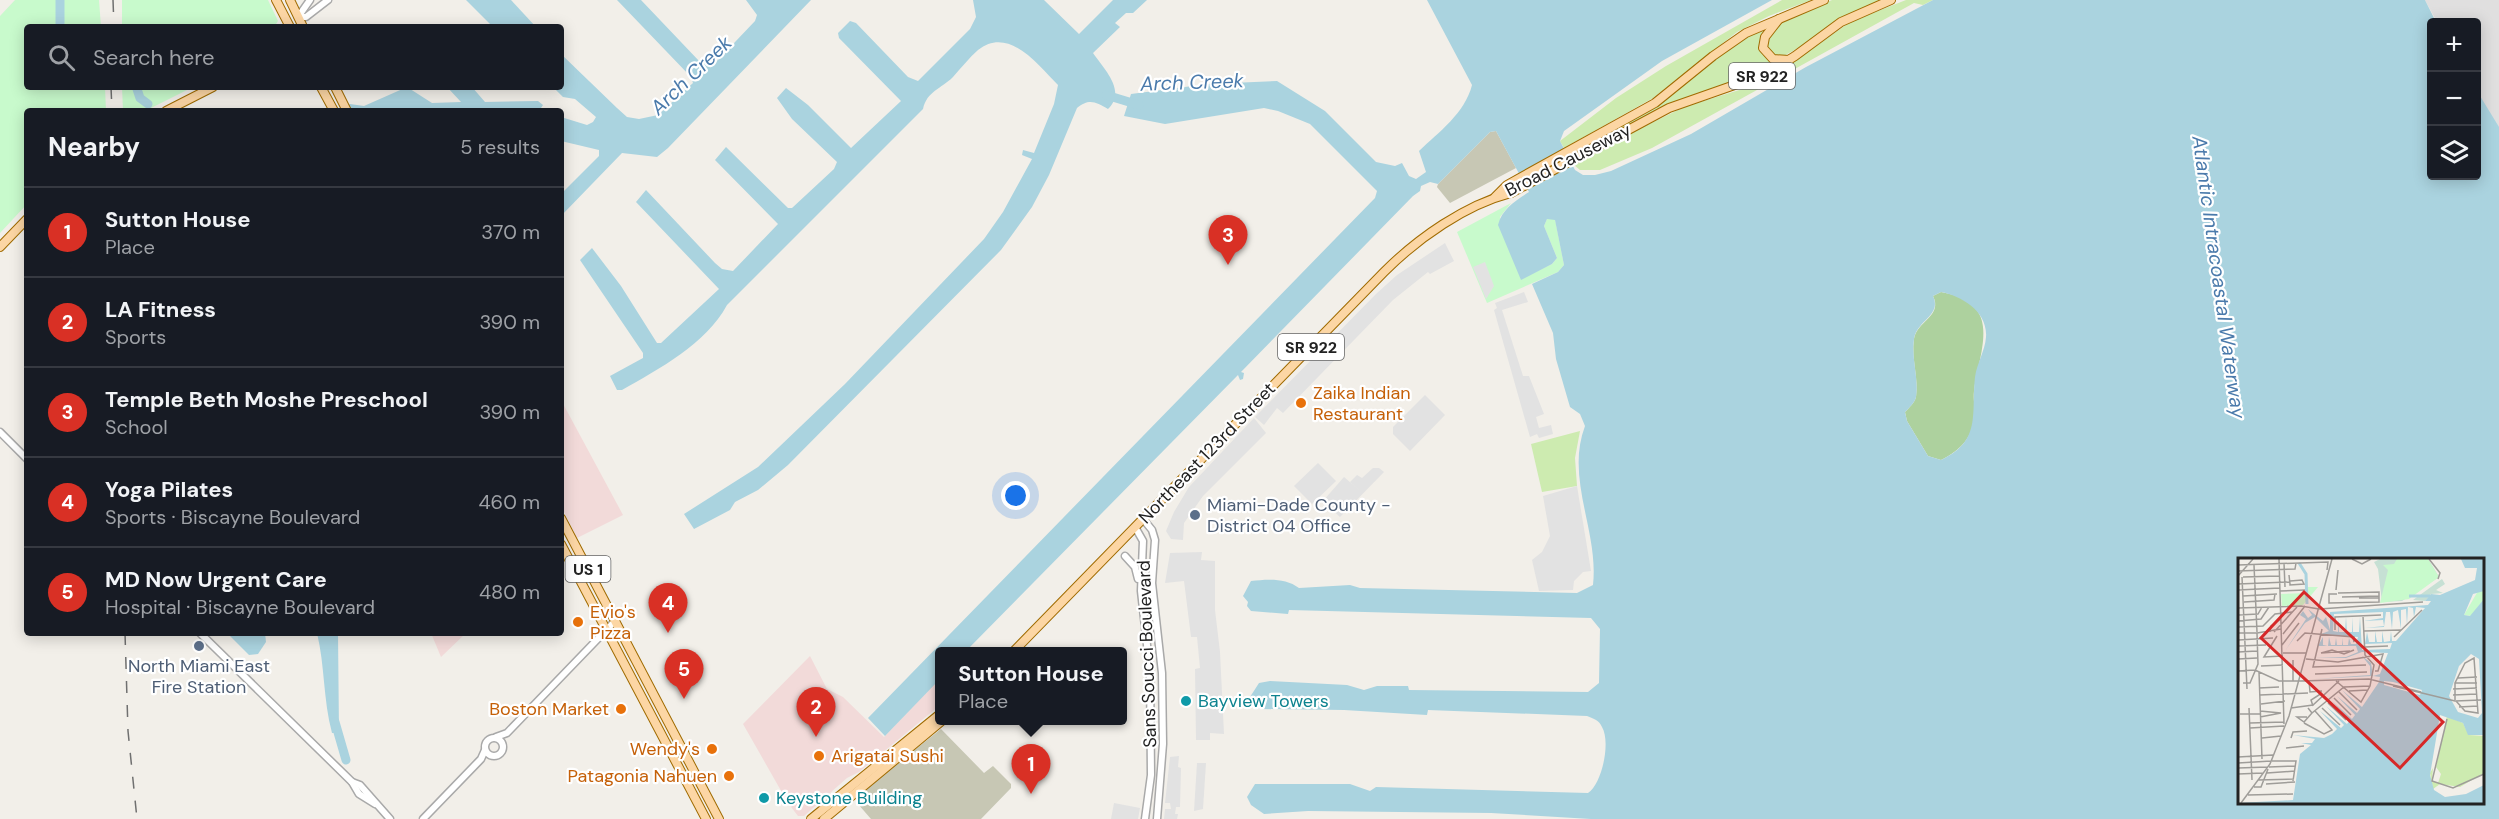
<!DOCTYPE html>
<html lang="en">
<head>
<meta charset="utf-8">
<style>
  :root { --surface:#171b24; --page:#242831; --text:#f1f3f6; --muted:#9ea1a6; --line:#363941; --accent:#d93025 }
  body { margin:0; font-family:"DM Sans",sans-serif; background:var(--page); color:var(--text) }
  .controls { position:absolute; right:18px; top:18px; display:grid; overflow:hidden; border-radius:6px; box-shadow:0 3px 15px #0003 }
  .controls button { width:54px; height:54px; display:grid; place-items:center; padding:0; border:0; border-bottom:2px solid var(--line); background:var(--surface); color:var(--text); font:30px sans-serif }
  .you { position:absolute; left:1016px; top:496px; width:21px; height:21px; margin:-15px; border:4px solid #fff; border-radius:50%; background:#1a73e8; box-shadow:0 0 0 9px #1a73e833 }
  .badge { display:grid; place-items:center; width:39px; height:39px; border-radius:50%; background:var(--accent); color:#fff; font-size:20px; font-weight:700 }
  .pin { position:absolute; translate:-50% -50px; filter:drop-shadow(0 2px 3px #0008) }
  .pin::after { content:''; position:absolute; top:32px; width:21px; height:18px; background:inherit; clip-path:polygon(0 0,100% 0,50% 100%) }
  .popup { position:absolute; left:935px; top:647px; width:192px; height:78px; box-sizing:border-box; display:grid; place-content:center; border-radius:6px; background:var(--surface); filter:drop-shadow(0 2px 4px #0005); font-size:20px; white-space:nowrap; color:var(--muted) }
  .popup b { font-size:22px; color:var(--text) }
  .popup::after { content:''; position:absolute; left:50%; top:100%; margin-left:-12px; border:12px solid transparent; border-top-color:var(--surface) }
  .list { margin:0; padding:0; list-style:none }
  h2 { display:flex; justify-content:space-between; align-items:center; height:78px; margin:0; padding:0 24px; font-size:26px }
  h2 small { font-size:20px; font-weight:400; color:var(--muted) }
  .list li { display:grid; grid-template-columns:39px 1fr auto; gap:18px; align-items:center; box-sizing:border-box; height:90px; padding:0 24px; border-top:2px solid var(--line) }
  .list b { display:block; font-size:22px; white-space:nowrap }
  .list p { margin:0; font-size:20px; white-space:nowrap; color:var(--muted) }
  .list em { font-size:20px; font-style:normal; color:var(--muted) }
  .icon { flex:none; width:33px; height:33px; fill:none; stroke:currentColor; stroke-width:2; stroke-linecap:round; stroke-linejoin:round }
  .map { position:relative; flex:none; width:2499px; height:819px; overflow:hidden }
  .search { position:absolute; background:var(--surface); box-shadow:0 3px 15px #0003; left:24px; top:24px; width:540px; height:66px; display:flex; align-items:center; gap:15px; box-sizing:border-box; padding:0 21px; border-radius:6px; color:var(--muted); font-size:22px }
  .panel { position:absolute; background:var(--surface); box-shadow:0 3px 15px #0003; left:24px; top:108px; width:540px; height:528px; border-radius:6px }
  .map>svg:first-child { display:block }
  .residential { fill:#e0dfdf }
  .commercial { fill:#f2dad9 }
  .construction { fill:#c7c7b4 }
  .grass { fill:#cdebb0 }
  .forest { fill:#add19e }
  .park { fill:#c8facc }
  .parking { fill:#e2e2e2 }
  .water { fill:#aad3df; fill-rule:evenodd }
  .lines { fill:none; stroke-linecap:round; stroke-linejoin:round }
  .river { stroke:#aad3df; stroke-width:9 }
  .minor-casing { stroke:#a9a9a9; stroke-width:9 }
  .major-casing { stroke:#a06b00; stroke-width:10 }
  .minor { stroke:#fff; stroke-width:6 }
  .major { stroke:#fcd6a4; stroke-width:8 }
  .rail { stroke:#707070; stroke-width:1.5; stroke-dasharray:12 12; stroke-linecap:butt }
  .food-dot { fill:#e8710a; stroke:#fff; stroke-width:2 }
  .service-dot { fill:#5c6f8a; stroke:#fff; stroke-width:2 }
  .culture-dot { fill:#0f9aa8; stroke:#fff; stroke-width:2 }
  .labels { text-anchor:middle; dominant-baseline:central; stroke-width:4.5; stroke-linejoin:round; paint-order:stroke }
  .shield { fill:#fff; stroke:#646464; stroke-width:1.5 }
  .shield-label { font-size:16px; font-weight:bold; fill:#222 }
  .street-label { font-size:18px; fill:#222; stroke:#fff }
  .food-label { font-size:18px; fill:#c56008; stroke:#fff; text-anchor:start }
  .service-label { font-size:18px; fill:#4e5e75; stroke:#fff; text-anchor:start }
  .culture-label { font-size:18px; fill:#0d838f; stroke:#fff; text-anchor:start }
  .water-label { font-size:20px; font-style:italic; fill:#4a7aab; stroke:#fff }
  .inset-river { fill:none; stroke:#aad3df; stroke-width:3 }
  .inset-road { fill:none; stroke:#9f9d99; stroke-width:1.5 }
  .view { fill:#d62828; fill-opacity:0.15; stroke:#d62828; stroke-width:3 }
  .inset-edge { fill:none; stroke:#222; stroke-width:3 }
</style>
</head>
<body>
<div class="map">
<svg width="2499" height="819" viewBox="0 0 2499 819">
  <rect width="100%" height="100%" fill="#f2efe9"/>
  <polygon class="residential" points="2425,0 2499,0 2499,131 2477,92 2476,22 2437,22"/>
  <g class="commercial">
    <polygon points="561,400 623,515 577,538 561,506"/>
    <polygon points="431,633 466,633 441,657"/>
    <polygon points="810,656 827,689 843,697 884,737 939,679 939,706 859,772 847,778 804,816 798,816 788,803 743,724"/>
  </g>
  <g class="construction">
    <polygon points="1496,131 1516,168 1450,203 1437,187 1438,184 1490,132"/>
    <polygon points="941,729 984,773 993,766 1011,784 1011,788 981,819 871,819 858,804 859,794"/>
  </g>
  <g class="grass">
    <polygon points="1782,0 1811,0 1769,16 1737,32 1653,98 1564,148 1560,141 1616,98 1666,66"/>
    <path d="M1832,0H1882C1844,14 1815,40 1780,58L1767,52L1766,40C1783,15 1805,12 1832,0Z"/>
    <polygon points="1906,0 1933,0 1923,5 1914,3 1652,148 1600,170 1580,170 1574,165 1620,140 1621,142 1627,140 1625,136 1684,107 1749,87 1775,75 1850,22"/>
    <polygon points="1768,25 1761,50 1768,59 1778,63 1734,83 1670,104 1576,154 1575,152 1652,109 1716,57"/>
    <polygon points="1580,431 1575,458 1577,486 1542,492 1531,444"/>
  </g>
  <path class="forest" d="M1941,292C2004,303 1980,349 1974,391C1973,399 1975,407 1975,414C1974,436 1960,451 1941,460L1928,456L1907,421L1905,412C1909,408 1915,402 1916,397C1919,379 1911,358 1914,339C1917,321 1943,316 1933,296Z"/>
  <g class="park">
    <polygon points="15,0 99,0 101,27 27,27 27,87 105,87 106,111 27,111 27,204 0,233 0,16"/>
    <polygon points="122,0 268,0 278,21 274,27 122,27"/>
    <polygon points="122,87 193,87 145,111 123,111"/>
    <polygon points="1511,203 1500,217 1521,279 1552,264 1557,258 1544,226 1547,219 1555,219 1564,265 1558,272 1487,303 1457,232"/>
  </g>
  <g class="parking">
    <polygon points="1445,243 1454,261 1430,274 1428,272 1393,300 1283,413 1277,408 1264,425 1255,417 1376,294 1397,275"/>
    <polygon points="1485,262 1494,286 1486,299 1473,267"/>
    <polygon points="1524,292 1528,302 1502,310 1523,376 1529,376 1544,414 1536,417 1539,428 1551,425 1553,434 1539,438 1537,434 1530,437 1494,310 1497,308 1495,303"/>
    <polygon points="1425,395 1445,415 1410,451 1393,434 1393,427"/>
    <polygon points="1254,418 1266,433 1203,496 1184,523 1183,540 1171,539 1166,531 1174,512 1189,487"/>
    <polygon points="1318,463 1336,481 1312,504 1294,486"/>
    <polygon points="1373,468 1379,468 1384,472 1340,517 1323,501 1344,477 1359,490 1350,482 1357,475 1362,478"/>
    <polygon points="1577,486 1591,571 1583,572 1574,581 1573,590 1539,591 1532,560 1542,552 1550,536 1543,496"/>
    <polygon points="1202,552 1201,560 1215,561 1215,610 1220,652 1224,734 1210,733 1210,740 1196,740 1195,669 1200,668 1197,637 1191,637 1184,581 1165,583 1170,553"/>
    <polygon points="1179,756 1178,767 1181,768 1180,807 1176,807 1175,814 1178,814 1177,819 1164,819 1165,809 1171,809 1170,803 1165,803 1170,757"/>
    <polygon points="1197,763 1206,763 1203,809 1194,811"/>
    <polygon points="1114,803 1140,808 1138,819 1111,819"/>
  </g>
  <g class="water">
    <polygon points="466,0 511,0 536,27 493,27"/>
    <polygon points="617,0 641,0 700,62 709,64 716,62 755,21 757,15 746,0 811,0 668,148 657,157 622,153 561,216 561,194 599,156 599,150 561,141 561,117 587,125 593,122 596,117 575,99 563,97 553,87 561,87 561,54 617,108 627,117 639,119 658,115 693,83 691,77"/>
    <path d="M973,0H1044L1079,34L1113,0H1147L1133,13H1126L1115,23L1120,27L1093,53C1104,69 1127,91 1108,109C1096,102 1089,98 1077,108L1049,175L1032,207L1001,250L788,465L758,490L735,502L730,510L694,529L684,514L758,467L845,384L984,239L1003,212L1032,159L1022,155L1023,150L1034,153L1054,104L1058,85C1039,66 1009,25 978,50C969,58 961,68 953,77C941,89 927,91 923,109L727,305C706,344 659,369 622,390H617L610,376L643,358V353L580,260L592,248L621,286L657,343H661L719,289L636,202L646,190L715,263L722,269L733,271L778,224L715,160L726,147L788,208H792L834,169L837,162L792,119L777,98L786,88L808,105L851,148L901,101L839,38L838,33L850,21L856,23L908,77L918,81L970,29L976,17Z"/>
    <path d="M1427,0H1772L1662,61L1564,131L1560,141L1575,170L1583,175H1595L1611,171L1691,134L1806,67L1933,0H2425L2436,22H2432V176H2476L2477,91L2499,127V819H1591L1491,813L1308,811L1264,814L1251,805L1247,797L1255,784H1350L1370,791L1376,787L1588,793C1602,784 1611,742 1602,727C1599,720 1594,719 1587,716L1428,710L1427,715L1344,710L1260,709L1253,704L1250,697L1259,683L1270,681L1347,685L1364,690L1377,686H1408L1409,690L1588,692L1599,683L1600,629L1591,618L1289,610L1288,614L1251,611L1247,606L1248,602L1243,596L1251,581C1268,579 1286,578 1299,588L1350,585L1360,588L1577,593L1593,585C1599,531 1565,479 1585,426L1580,414L1570,407L1556,359L1553,333L1532,284L1558,272L1564,265L1555,220L1547,219L1544,226L1557,258L1552,264L1521,280L1498,225C1502,209 1515,201 1529,192L1496,131L1490,132L1438,184L1430,182L1421,186L1420,191L1413,196L1241,372L1244,373L1243,379L1240,380L1238,375L966,651L940,652L939,680L885,736L868,718L1375,198L1377,191L1310,124L1278,111L1264,108L1165,124L1124,116L1131,94L1208,84L1277,81L1325,111L1376,162L1395,166L1402,163L1409,176L1416,179L1426,172L1419,151C1439,132 1465,113 1472,85ZM1941,292C1962,296 1988,312 1986,337C1985,351 1977,363 1975,377C1971,414 1982,441 1941,460L1928,456L1907,421L1905,412C1909,408 1915,402 1916,397C1919,378 1911,358 1914,339C1917,320 1942,316 1933,296ZM2240,560H2482V802H2240Z"/>
    <polygon points="407,87 432,103 461,102 447,87 472,87 485,102 538,101 543,105 539,111 341,111 350,104 364,106"/>
    <polygon points="227,633 265,633 266,642 258,654 249,655"/>
    <path d="M317,633H338L339,733H332C323,699 325,666 317,633Z"/>
  </g>
  <g class="lines">
    <g class="river">
      <polyline points="60,27 60,0"/>
      <polyline points="137,89 140,98 148,104"/>
      <polyline points="1106,95 1139,105"/>
      <polyline points="335,722 346,760"/>
    </g>
    <defs>
      <g id="minor">
        <polyline points="298,17 306,17 328,0"/>
        <polyline points="298,17 310,0"/>
        <polyline points="0,432 27,459"/>
        <polyline points="1143,519 1152,530 1155,540 1152,583 1162,673 1163,744 1157,819"/>
        <polyline points="1135,527 1143,541 1141,591 1150,672 1151,775 1145,819"/>
        <polyline points="1125,556 1135,567 1138,579"/>
        <polyline points="200,633 352,782 359,794 375,804"/>
        <polyline points="496,737 507,733 615,621"/>
        <circle cx="494" cy="747" r="9"/>
        <polyline points="352,782 360,785 390,819"/>
        <polyline points="423,819 481,759 485,750"/>
      </g>
      <g id="major">
        <polyline points="276,0 290,27"/>
        <polyline points="290,0 303,27"/>
        <polyline points="1779,19 1765,37 1763,48 1773,59 1789,60"/>
        <polyline points="321,87 334,111"/>
        <polyline points="335,87 347,111"/>
        <polyline points="166,111 213,87"/>
        <polyline points="1495,197 1507,185 1655,103 1713,56 1746,33 1824,0"/>
        <polyline points="0,247 27,219"/>
        <polyline points="561,518 719,819"/>
        <polyline points="561,544 706,819"/>
        <path d="M1013,652L1384,272C1418,238 1465,205 1511,193L1669,108L1766,74L1795,56L1841,22L1891,0"/>
        <polyline points="811,819 940,714"/>
        <polyline points="824,819 943,720"/>
      </g>
    </defs>
    <use href="#minor" class="minor-casing"/>
    <use href="#major" class="major-casing"/>
    <use href="#minor" class="minor"/>
    <use href="#major" class="major"/>
    <g class="rail">
      <polyline points="113,0 114,27"/>
      <polyline points="111,87 112,111"/>
      <polyline points="125,633 128,731 137,819"/>
    </g>
  </g>
  <g class="food-dot">
    <circle cx="1301" cy="403" r="6"/>
    <circle cx="578" cy="622" r="6"/>
    <circle cx="621" cy="709" r="6"/>
    <circle cx="712" cy="749" r="6"/>
    <circle cx="819" cy="756" r="6"/>
    <circle cx="729" cy="776" r="6"/>
  </g>
  <g class="service-dot">
    <circle cx="1195" cy="515" r="6"/>
    <circle cx="199" cy="646" r="6"/>
  </g>
  <g class="culture-dot">
    <circle cx="1186" cy="701" r="6"/>
    <circle cx="764" cy="798" r="6"/>
  </g>
  <g class="labels">
    <g class="shield">
      <rect x="1729" y="63" width="66" height="26" rx="4.5"/>
      <rect x="1278" y="334" width="66" height="26" rx="4.5"/>
      <rect x="565.5" y="556" width="45" height="26" rx="4.5"/>
    </g>
    <g class="shield-label">
      <text x="1762" y="76">SR 922</text>
      <text x="1311" y="347">SR 922</text>
      <text x="588" y="569">US 1</text>
    </g>
    <g class="street-label">
      <text transform="translate(1568 160) rotate(-27)">Broad Causeway</text>
      <text transform="translate(1207 453) rotate(-46)">Northeast 123rd Street</text>
      <text transform="translate(1147 654) rotate(-92)">Sans Soucci Boulevard</text>
    </g>
    <g class="food-label">
      <text x="1313" y="393">Zaika Indian<tspan x="1313" dy="21">Restaurant</tspan></text>
      <text x="590" y="612">Evio's<tspan x="590" dy="21">Pizza</tspan></text>
      <text x="609" y="709" text-anchor="end">Boston Market</text>
      <text x="700" y="749" text-anchor="end">Wendy's</text>
      <text x="831" y="756">Arigatai Sushi</text>
      <text x="717" y="776" text-anchor="end">Patagonia Nahuen</text>
    </g>
    <g class="service-label">
      <text x="1207" y="505">Miami-Dade County -<tspan x="1207" dy="21">District 04 Office</tspan></text>
      <text x="199" y="666" text-anchor="middle">North Miami East<tspan x="199" dy="21">Fire Station</tspan></text>
    </g>
    <g class="culture-label">
      <text x="1198" y="701">Bayview Towers</text>
      <text x="776" y="798">Keystone Building</text>
    </g>
    <g class="water-label">
      <text transform="translate(691 75) rotate(-44)">Arch Creek</text>
      <text transform="translate(1192 82) rotate(-2)">Arch Creek</text>
      <text transform="translate(2219 277) rotate(82)">Atlantic Intracoastal Waterway</text>
    </g>
  </g>
  <g transform="translate(2238 558)">
    <rect width="246" height="246" fill="#f2efe9"/>
    <path d="M209,158L225,165L231,177L246,178V215L222,229L202,226L195,231L192,215L195,210L194,222L200,225L203,216L198,209Z" fill="#cdebb0"/>
    <path d="M142,1H190L201,19L164,43L144,44L140,11L136,4ZM204,21L207,26L198,32L205,35L193,36L187,43L175,42Z" fill="#c6e0d4"/>
    <path d="M159,1H190L201,19L171,41L142,45L150,12L145,7L156,6ZM70,29H80L65,47L44,48L43,36L70,35ZM240,33H246V41L233,58L226,57Z" fill="#c8facc"/>
    <path d="M223,1H246V33L235,36L226,57L232,58L246,41V177H230L225,165L202,157L192,217L196,232L207,239L228,236L246,227V245H0L55,242L62,196L73,187L63,185H74L77,181L55,177L86,180L94,176L99,171L82,153L103,170L106,167L88,148L109,166L112,162L94,143L114,161L117,157L99,138L119,155L122,151L104,132L124,149L141,124L142,119L135,118L77,121L132,117V108L124,98L133,105L135,118L142,116L150,95L124,94L108,100H77L108,99L120,94L118,88H80L85,79V87L90,88L91,79L93,87H97L98,80L99,87H104L105,80V87H110L111,80L113,86H118L120,79L83,76L91,73L77,59L67,65L47,93L68,61L62,57L65,53L70,60L74,57L70,51L85,63L88,59L92,72V54L190,47L193,43H187L193,36L202,37L237,22L239,10H227ZM170,49L175,50L176,59L178,49L187,50L158,83H154L153,73L152,83L146,84L144,73V84H139L137,73V84H131L129,74L127,86L154,85L152,91L124,92L122,59L121,74H115V59L114,74H109L108,59L107,74H101V59L100,74L95,73L96,56L145,54V60L126,63L145,62L146,68L127,70L146,69L148,54H152L154,71L155,54L160,52L163,71V52L168,51L169,67ZM233,96L241,101L244,155L240,160L220,154L211,138L221,108ZM146,123L155,124L184,132L182,137L146,127Z" fill="#aad3df" fill-rule="evenodd"/>
    <path class="inset-river" d="M61,5L68,16L69,46M171,38H192"/>
    <path class="inset-road" d="M41,1L46,166M114,1L124,6L133,1M191,1L202,15L200,21M46,5L47,29M0,7L90,4L89,12M16,7L19,74M0,13L57,11L58,5M51,17L52,26V27L66,26L64,22L52,23M0,18L15,1M4,19L9,131M5,19L41,18M0,26L52,24M0,32L42,30M98,32L100,12M42,33L67,32M99,36H91V45L141,44V34L100,35M5,38L39,36M104,39L141,38M121,40H141M6,44L36,42L37,36M0,50L63,48L81,51M81,51L185,44M0,57L20,56L24,49M0,63L23,61L31,49M0,69L25,68L37,56L54,54M84,71L75,109L128,107M97,72V59L143,57M126,73L163,72M32,74L33,68L43,61M36,74L59,49M0,75H19M19,75L43,71M45,76L67,48M39,78L26,99L45,98M156,79L184,52M0,82L35,80M59,83L67,75L116,79V84L115,79M44,87L61,65M0,88L28,87M127,89L150,88M0,94L19,93M45,95H68M83,95L94,92L106,96L116,92M83,95L112,93M0,101L19,100M68,101L100,104L145,96L140,113H137M55,102V123M23,108L45,107M0,113L17,112L41,123H63M21,114L24,201M77,116L129,114M220,120L239,119M62,123L131,121L183,134M71,123L72,134L84,133M98,123L123,144L132,128L136,107L127,97L125,58M5,125H12L20,106L19,75M217,125H239M155,128L217,143L243,142M21,130L41,129M215,131L239,130M111,133L130,132M101,134L119,152M22,137L70,135M215,137L239,136M96,140L113,157M217,142V125L227,105L236,100L240,155L227,153L218,143M90,145L108,162M23,146L47,143M75,148L73,142L84,135M221,149L240,148M11,150L14,222M53,150L75,147L101,123M84,150L102,167M22,153L43,155L22,159M74,155L106,129L132,128M2,156H22M69,159H59L66,164L74,155L70,150M209,161L194,223L215,230L246,216M12,165L46,164M66,165L86,176L94,172L77,153M12,170L46,168M24,180L43,178M53,180L55,174L69,173M48,190L66,188M0,199L35,197M34,203H58L55,223M0,205L33,203M31,209L57,208M0,210L30,209M29,215L57,213M0,216L25,215M20,222L56,221M28,226L57,224M16,229H23L30,211M10,237L55,236M3,245L32,206L51,158L94,1"/>
    <path class="view" d="M66,34L205,164L162,210L23,80Z"/>
    <rect width="246" height="246" class="inset-edge"/>
  </g>
</svg>
<div class="controls">
<button>+</button>
<button>−</button>
<button><svg class="icon" aria-label="layers" viewBox="0 0 24 24"><path d="M12 4l9 5-9 5-9-5zM3 14l9 5 9-5"/></svg></button>
</div>
<div class="you"></div>
<div class="pin badge" style="left:1031px;top:794px">1</div>
<div class="popup"><b>Sutton House</b>Place</div>
<div class="pin badge" style="left:816px;top:737px">2</div>
<div class="pin badge" style="left:1228px;top:265px">3</div>
<div class="pin badge" style="left:668px;top:633px">4</div>
<div class="pin badge" style="left:684px;top:699px">5</div>
<div class="search"><svg class="icon" aria-label="search" viewBox="0 0 24 24"><circle cx="10" cy="10" r="6"/><path d="M15 15l6 6"/></svg>Search here</div>
<section class="panel">
<h2>Nearby<small>5 results</small></h2>
<ul class="list">
<li><span class="badge">1</span><div><b>Sutton House</b><p>Place</p></div><em>370 m</em></li>
<li><span class="badge">2</span><div><b>LA Fitness</b><p>Sports</p></div><em>390 m</em></li>
<li><span class="badge">3</span><div><b>Temple Beth Moshe Preschool</b><p>School</p></div><em>390 m</em></li>
<li><span class="badge">4</span><div><b>Yoga Pilates</b><p>Sports · Biscayne Boulevard</p></div><em>460 m</em></li>
<li><span class="badge">5</span><div><b>MD Now Urgent Care</b><p>Hospital · Biscayne Boulevard</p></div><em>480 m</em></li>
</ul>
</section>
</div>
</body>
</html>
